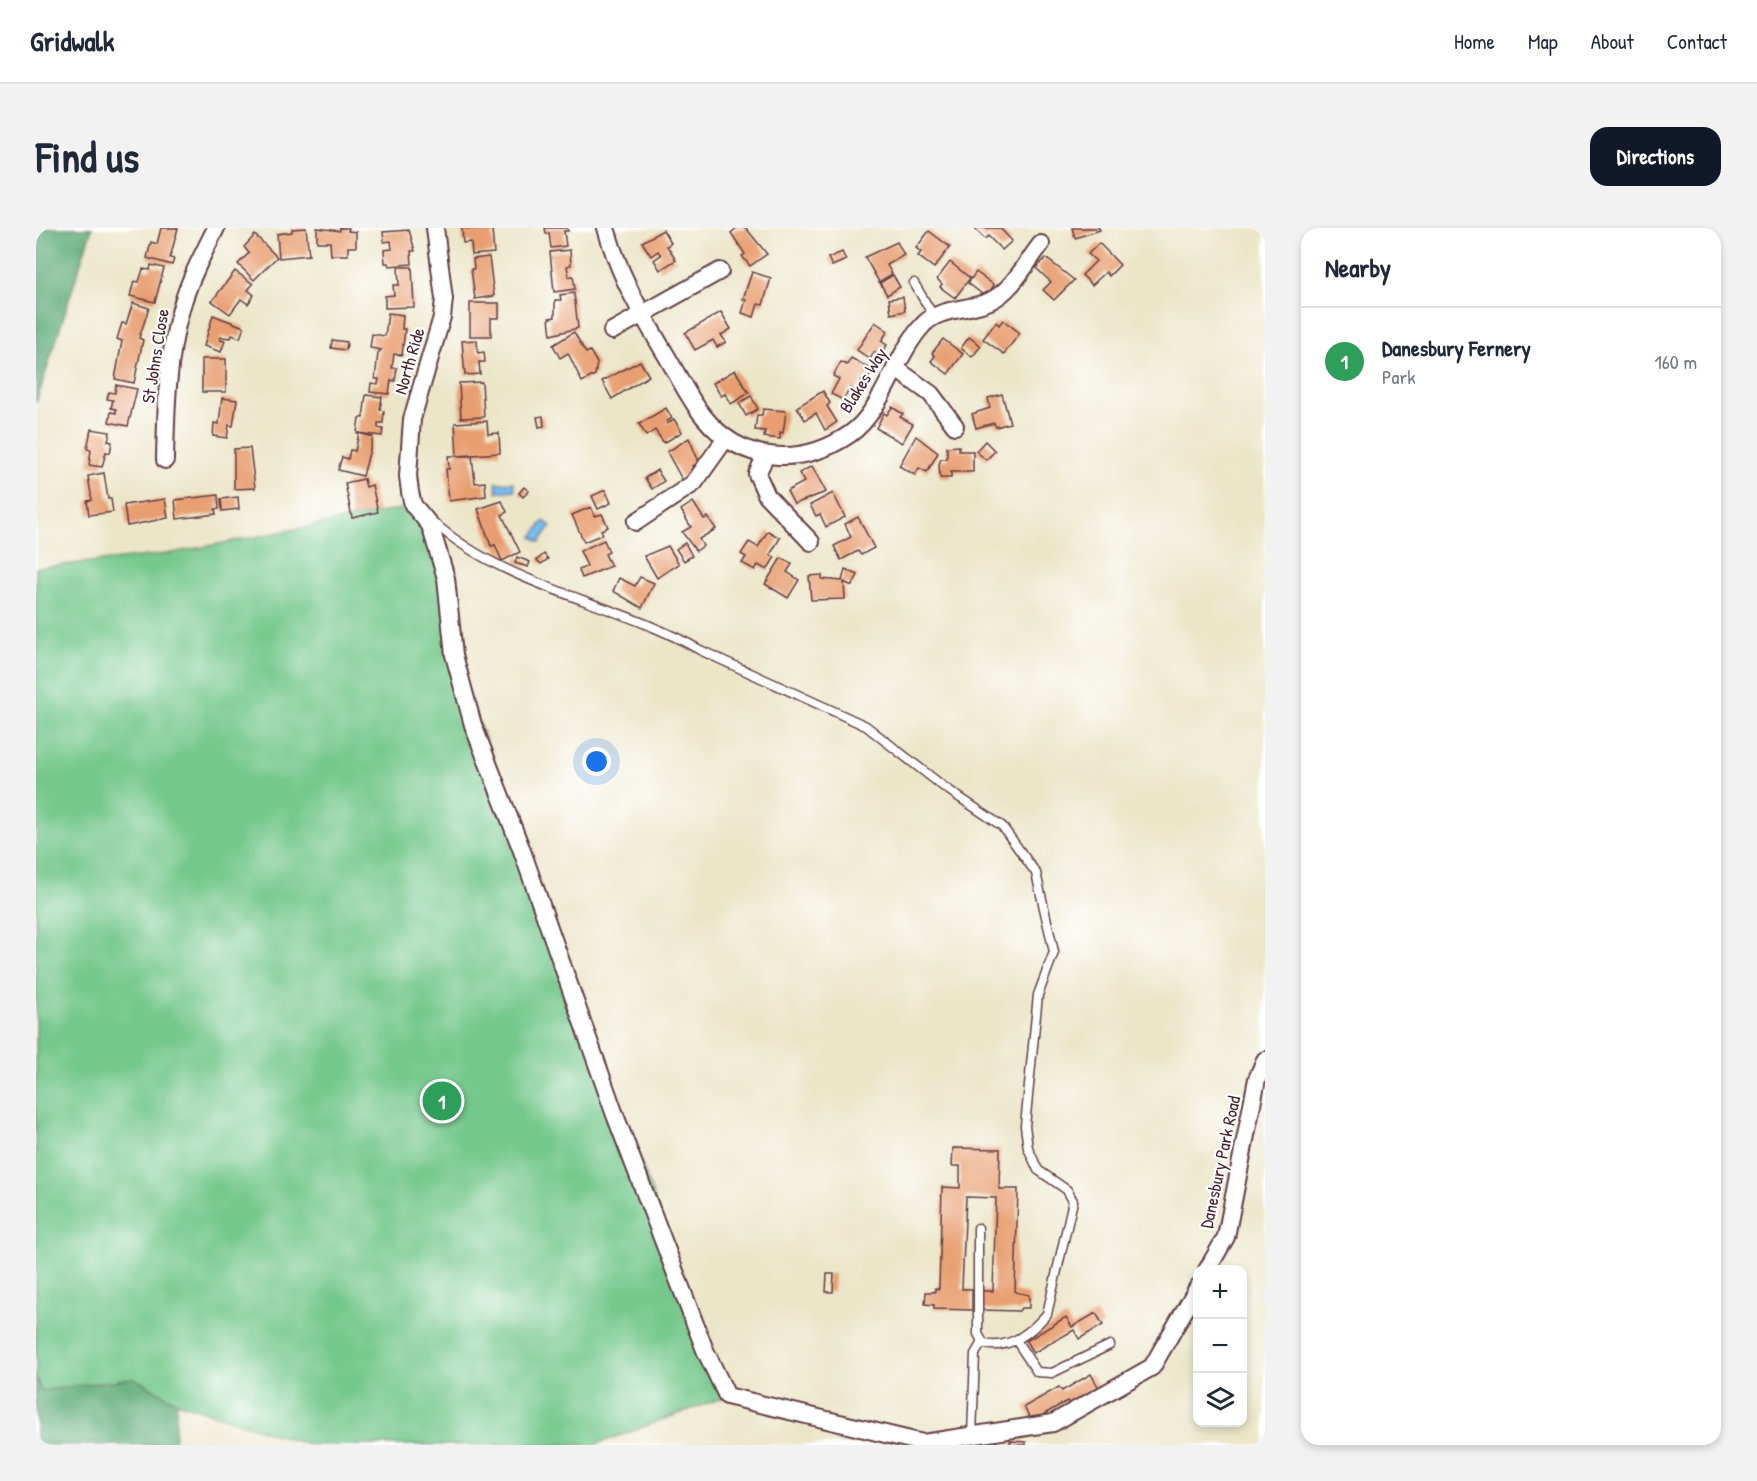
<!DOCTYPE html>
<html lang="en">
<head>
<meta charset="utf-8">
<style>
  :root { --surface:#fff; --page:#f2f2f3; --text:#1f2937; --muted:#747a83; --line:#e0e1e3; --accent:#111827 }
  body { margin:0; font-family:"Patrick Hand",sans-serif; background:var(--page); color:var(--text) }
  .controls { position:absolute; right:18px; bottom:18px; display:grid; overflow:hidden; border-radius:12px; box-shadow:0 3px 9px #0003 }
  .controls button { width:54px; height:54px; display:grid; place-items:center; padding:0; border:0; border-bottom:2px solid var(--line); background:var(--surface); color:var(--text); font:30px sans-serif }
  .you { position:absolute; left:561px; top:534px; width:21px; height:21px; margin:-15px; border:4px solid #fff; border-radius:50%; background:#1a73e8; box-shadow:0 0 0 9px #1a73e833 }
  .badge { display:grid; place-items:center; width:39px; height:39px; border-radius:50%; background:var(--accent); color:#fff; font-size:20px; font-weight:700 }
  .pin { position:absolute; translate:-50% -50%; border:3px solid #fff; box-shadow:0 2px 6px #0006 }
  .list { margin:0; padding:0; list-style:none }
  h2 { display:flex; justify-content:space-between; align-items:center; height:78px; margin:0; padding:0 24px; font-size:26px }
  h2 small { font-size:20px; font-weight:400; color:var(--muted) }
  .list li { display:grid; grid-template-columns:39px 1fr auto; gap:18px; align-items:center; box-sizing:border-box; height:108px; padding:0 24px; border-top:2px solid var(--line) }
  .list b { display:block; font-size:22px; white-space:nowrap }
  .list p { margin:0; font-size:20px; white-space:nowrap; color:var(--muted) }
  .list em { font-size:20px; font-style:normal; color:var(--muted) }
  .icon { flex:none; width:33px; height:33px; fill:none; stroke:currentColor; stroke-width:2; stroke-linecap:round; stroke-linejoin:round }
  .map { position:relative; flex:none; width:1229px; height:1217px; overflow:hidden; border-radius:18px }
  header { display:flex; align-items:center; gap:36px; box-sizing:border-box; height:84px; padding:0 30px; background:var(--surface); border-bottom:2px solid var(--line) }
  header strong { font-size:28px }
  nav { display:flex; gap:33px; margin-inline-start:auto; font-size:21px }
  .intro { display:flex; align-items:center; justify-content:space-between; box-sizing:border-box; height:144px; padding:0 36px }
  h1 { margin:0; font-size:42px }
  .button { padding:15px 27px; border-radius:18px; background:var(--accent); color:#fff; font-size:21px; font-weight:700 }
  main { display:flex; gap:36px; padding:0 36px }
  aside { flex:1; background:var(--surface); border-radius:18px; box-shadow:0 3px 9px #0003 }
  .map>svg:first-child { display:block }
  .green { fill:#74c88b; stroke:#5f745b; stroke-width:1.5 }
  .forest { fill:#5fac77; stroke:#546651; stroke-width:1.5 }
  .water { fill:#77beef; stroke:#606e8d; stroke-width:1.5 }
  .building { fill:#e89e70 }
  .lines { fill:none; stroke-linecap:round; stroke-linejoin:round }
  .lane-casing { stroke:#623d43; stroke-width:11 }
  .street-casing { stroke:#623d43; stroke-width:20 }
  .lane { stroke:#fff; stroke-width:8 }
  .street { stroke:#fff; stroke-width:16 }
  .labels { text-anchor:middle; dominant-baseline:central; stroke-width:4.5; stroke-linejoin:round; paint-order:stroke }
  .street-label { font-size:18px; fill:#4a1f2b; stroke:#fff }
</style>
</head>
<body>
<header>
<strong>Gridwalk</strong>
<nav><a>Home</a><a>Map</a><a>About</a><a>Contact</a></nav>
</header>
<div class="intro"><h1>Find us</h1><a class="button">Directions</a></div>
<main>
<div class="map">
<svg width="1229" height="1217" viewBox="0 0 1229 1217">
  <rect width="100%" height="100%" fill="#fff"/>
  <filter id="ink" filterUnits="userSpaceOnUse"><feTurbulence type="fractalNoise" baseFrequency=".0167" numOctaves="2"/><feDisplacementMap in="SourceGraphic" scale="12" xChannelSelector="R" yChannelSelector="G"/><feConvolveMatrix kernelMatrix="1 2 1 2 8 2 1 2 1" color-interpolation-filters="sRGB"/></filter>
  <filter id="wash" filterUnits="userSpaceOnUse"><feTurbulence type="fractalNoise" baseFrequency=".008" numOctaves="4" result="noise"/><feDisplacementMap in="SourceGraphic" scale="24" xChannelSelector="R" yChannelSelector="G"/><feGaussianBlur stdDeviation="1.35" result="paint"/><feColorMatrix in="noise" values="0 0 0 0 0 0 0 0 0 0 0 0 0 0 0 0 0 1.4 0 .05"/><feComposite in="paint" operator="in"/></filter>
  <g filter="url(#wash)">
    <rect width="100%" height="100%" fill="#ece6c9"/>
    <polygon class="green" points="364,281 394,297 418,427 691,1168 558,1217 272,1217 141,1174 98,1150 5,1163 0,1148 0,340 131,326"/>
    <g class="forest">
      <polygon points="0,0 56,0 0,175"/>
      <polygon points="0,1148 5,1163 98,1150 141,1174 138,1217 0,1217"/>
    </g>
    <g class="water">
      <polygon points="478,254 479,262 461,264 460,255"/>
      <polygon points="508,293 515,298 504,314 496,309"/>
    </g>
    <g id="blocks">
      <g class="building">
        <polygon points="125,0 142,0 134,30 138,31 136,37 111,30 115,14 121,16"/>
        <polygon points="270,0 273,27 243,30 241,6 256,4 256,1"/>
        <polygon points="281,0 304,3 304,0 313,0 312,3 320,4 320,19 312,19 312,27 295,27 294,14 281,14"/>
        <polygon points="426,0 456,2 458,25 436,27 435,14 427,15"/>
        <polygon points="509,0 531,0 532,3 528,3 530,18 515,20 513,5 510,6"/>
        <polygon points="701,0 710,0 731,26 714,38 706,28 709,26 695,5"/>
        <polygon points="938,0 964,0 976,13 966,22 952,8 949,11"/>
        <polygon points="1036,0 1063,0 1064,2 1039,10"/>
        <polygon points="373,2 379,23 375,23 376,36 353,38 352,35 349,35 348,22 356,21 355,13 348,14 347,4"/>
        <polygon points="627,2 635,15 631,18 640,32 624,42 618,32 625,27 622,23 615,28 606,14"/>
        <polygon points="893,3 914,19 898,40 882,28 885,24 880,20"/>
        <polygon points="219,7 241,29 218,52 202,36 213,25 208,19"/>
        <polygon points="861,14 868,27 851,37 856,46 843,54 829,29"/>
        <polygon points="1063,15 1084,37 1073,48 1070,44 1056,57 1046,47 1060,33 1052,26"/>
        <polygon points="534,22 535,37 531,38 533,49 537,48 539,61 518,64 514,24"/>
        <polygon points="806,24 810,32 796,38 792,30"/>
        <polygon points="453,29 458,68 439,71 435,41 438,41 437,31"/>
        <polygon points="1010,30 1038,52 1018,72 1007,62 1015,54 1000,40"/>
        <polygon points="914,34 934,50 919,70 904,59 906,56 901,51"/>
        <polygon points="115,37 128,40 119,74 94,68 98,53 103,54 107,41 114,42"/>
        <polygon points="362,39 376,39 378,79 349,80 349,68 358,67 357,57 363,57"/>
        <polygon points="199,43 217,56 212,62 218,67 212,76 205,71 194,86 176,73"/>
        <polygon points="716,44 735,50 727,77 722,76 718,89 706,85 710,72 707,71"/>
        <polygon points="940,44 958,57 950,69 932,55"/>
        <polygon points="857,47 864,59 851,67 844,55"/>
        <polygon points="538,65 542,100 515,107 513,90 519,89 519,72 525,72 524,67"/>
        <polygon points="867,69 869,83 855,86 853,71"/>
        <polygon points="97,75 113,80 103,110 107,112 98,155 79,151 86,113 81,111 86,95 90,96"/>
        <polygon points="434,75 463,75 463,90 455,90 455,108 434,108"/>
        <polygon points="685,84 695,101 685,107 690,114 681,119 677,112 659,122 649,105"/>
        <polygon points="352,85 367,87 366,101 369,101 366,127 358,126 356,140 361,140 359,153 355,152 353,166 334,164 335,155 342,156 343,151 339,151 342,125 345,122 334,120 336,106 349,108"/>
        <polygon points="177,87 208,99 204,110 196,107 195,110 185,109 184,112 189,113 185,124 168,118"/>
        <polygon points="967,92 984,105 968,126 947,111 960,94 963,97"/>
        <polygon points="839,94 852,103 845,113 851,117 844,128 838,124 834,131 821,122"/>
        <polygon points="538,104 550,125 554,123 561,135 559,147 546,154 532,125 524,130 517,117"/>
        <polygon points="933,109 945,118 936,129 925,120"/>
        <polygon points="907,111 927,126 912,146 895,133 899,128 896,125"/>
        <polygon points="296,112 311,114 310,122 295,120"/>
        <polygon points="441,112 442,125 448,124 449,134 443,134 444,146 429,147 426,113"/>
        <polygon points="815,130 837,142 831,153 827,151 820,163 814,160 807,172 795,166 803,151 797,148 805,134 811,137"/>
        <rect x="166" y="131" width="24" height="33"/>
        <polygon points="604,133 613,148 576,171 566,153"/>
        <polygon points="699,142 713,165 695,176 689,166 685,168 677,155"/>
        <polygon points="446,154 448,189 425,190 423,155"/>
        <polygon points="80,157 101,161 92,198 73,194 75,184 80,185 80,181 75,180 77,172 71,171 73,164 79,165"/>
        <polygon points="787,163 794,175 791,178 801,194 789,202 780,185 769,192 761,179"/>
        <polygon points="966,166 974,195 960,199 958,195 940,200 936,186 954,180 952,170"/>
        <polygon points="330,167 346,169 344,182 348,183 347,195 342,195 342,200 347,201 346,208 321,205 323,190 327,190"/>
        <polygon points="715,168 722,181 710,188 703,175"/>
        <polygon points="186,170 201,172 197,198 193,197 191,210 177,208 178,195 183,196"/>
        <polygon points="856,179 867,186 864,189 877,196 866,215 840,200 848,185 851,187"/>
        <polygon points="630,180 636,190 630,194 631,196 638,191 646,204 628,215 619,202 610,208 603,196"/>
        <polygon points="727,181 750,183 747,205 744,204 744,211 728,209 729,203 719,202 721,187 726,187"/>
        <polygon points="507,188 508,198 503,199 501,189"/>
        <polygon points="451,193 452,206 463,205 464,225 421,228 419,195"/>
        <polygon points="55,201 74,204 72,213 76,214 74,225 70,224 66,239 53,237 55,222 51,221"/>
        <polygon points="323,205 337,209 327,248 302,242 306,229 312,231 314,222 319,223"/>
        <polygon points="880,208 902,225 891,244 883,240 879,247 863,238"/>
        <polygon points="653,210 663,234 657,238 660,242 648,255 631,224"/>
        <polygon points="949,213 959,223 950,232 940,223"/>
        <polygon points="923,218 923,223 937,223 937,244 915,244 915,250 904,250 903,236 905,231 911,231 911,219"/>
        <polygon points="214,220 219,260 198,261 198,221"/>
        <polygon points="412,228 436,228 439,255 449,254 450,268 413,273 410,241 413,241"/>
        <polygon points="776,238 790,264 758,276 751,263 768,254 763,245"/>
        <polygon points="621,242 628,253 616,261 609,250"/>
        <polygon points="68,245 72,271 75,271 77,284 53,287 51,273 56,272 52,248"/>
        <polygon points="328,251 330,259 336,257 342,284 316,290 309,255"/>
        <polygon points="488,259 493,263 487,269 483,265"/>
        <polygon points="569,262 575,275 562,281 556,268"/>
        <polygon points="797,265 809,289 790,299 784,286 780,288 774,277"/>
        <polygon points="182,267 183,281 179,281 180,286 141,291 139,272"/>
        <polygon points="202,269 203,281 186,283 185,271"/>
        <polygon points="129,271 132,290 91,298 88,277"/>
        <polygon points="466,273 471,284 466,287 484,324 466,333 459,317 455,318 442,281"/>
        <polygon points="657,274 668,291 672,289 680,301 663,311 667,318 660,323 646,304 655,299 645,282"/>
        <polygon points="555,279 559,288 566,286 572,299 565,302 567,306 548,314 536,287"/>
        <polygon points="822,289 838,320 825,327 822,323 805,332 798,318 815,309 809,296"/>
        <polygon points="732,303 744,310 734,327 739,329 731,342 722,337 719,342 706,335 710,329 705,326 713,314 722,319"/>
        <polygon points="568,312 573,324 569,326 575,338 546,350 543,342 551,338 544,323"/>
        <polygon points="649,315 656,328 648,333 640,321"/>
        <polygon points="632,318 643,336 621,350 608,328"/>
        <polygon points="508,326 512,331 505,336 501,332"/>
        <polygon points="481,329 494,334 492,339 479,335"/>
        <polygon points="745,330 756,336 751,344 763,352 752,370 729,356"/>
        <polygon points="809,341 822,347 816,358 808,354 809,371 775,372 773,348 786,347 786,351 806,353"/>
        <polygon points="604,349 618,355 606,380 577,363 583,350 599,358"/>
        <polygon points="917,920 964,921 963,961 982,961 979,1064 993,1067 993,1080 985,1080 983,1083 945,1082 945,1063 957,1063 960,970 930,969 926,1061 936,1061 936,1082 898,1081 898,1077 889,1076 890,1064 899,1064 899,1060 903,1061 906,959 924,960 924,938 916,938"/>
        <polygon points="791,1046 798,1046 797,1064 790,1064"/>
        <polygon points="1060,1085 1067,1097 1043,1111 1038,1102 997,1125 990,1113 1030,1089 1036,1099"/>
        <polygon points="1055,1146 1063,1160 1034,1177 1031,1173 996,1193 988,1179 1023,1159 1026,1163"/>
        <polygon points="974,1213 990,1214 990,1217 974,1217"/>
      </g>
    </g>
  </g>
  <g filter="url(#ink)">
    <use href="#blocks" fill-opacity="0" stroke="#623d43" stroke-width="1.5"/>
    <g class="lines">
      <defs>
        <g id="lane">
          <polyline points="878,55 897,87"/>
          <path d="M396,293C472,361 578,373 664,422L830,498L908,559L966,598L1000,645L1018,724L1002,767L989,898L992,920L1002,942L1031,962L1037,973L1011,1086C995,1104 974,1122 948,1116L942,1106V1000"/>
          <polyline points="980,1112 1001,1144 1016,1145 1074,1117"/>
          <polyline points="936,1208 939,1126 946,1114"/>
        </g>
        <g id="street">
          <polyline points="399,0 408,71 406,89 376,191 372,248 374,264 377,277 394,297 410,350 418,427 437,497 485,620 579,887 669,1122 691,1168 887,1215 1017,1195 1116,1139 1162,1059"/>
          <path d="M570,0C584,50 604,83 630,127C642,147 653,171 668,189C706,236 766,239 814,206C847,183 859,127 887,97C903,79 932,83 954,73C976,63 990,35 1005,16"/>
          <polyline points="576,103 684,43"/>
          <polyline points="859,140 895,166 919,198"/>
          <polyline points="729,229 721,246 731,268 775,314"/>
          <path d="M129,232C130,182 131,130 145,81C153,52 167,26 180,0"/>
          <polyline points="600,294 658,255 690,210"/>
          <polyline points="1171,1042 1190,1009 1221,851 1229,832"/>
        </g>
      </defs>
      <use href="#lane" class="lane-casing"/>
      <use href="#street" class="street-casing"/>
      <use href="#lane" class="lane"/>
      <use href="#street" class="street"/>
    </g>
  </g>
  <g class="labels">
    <g class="street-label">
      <text transform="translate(119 128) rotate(-81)">St Johns Close</text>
      <text transform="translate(373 133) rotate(-74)">North Ride</text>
      <text transform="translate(827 152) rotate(-58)">Blakes Way</text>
      <text transform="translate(1184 934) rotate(-78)">Danesbury Park Road</text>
    </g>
  </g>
</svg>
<div class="controls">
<button>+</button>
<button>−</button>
<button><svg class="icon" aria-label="layers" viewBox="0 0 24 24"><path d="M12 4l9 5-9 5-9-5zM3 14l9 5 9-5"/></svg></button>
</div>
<div class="you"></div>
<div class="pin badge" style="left:406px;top:873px;background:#2e9e5b">1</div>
</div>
<aside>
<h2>Nearby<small></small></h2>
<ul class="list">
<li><span class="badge" style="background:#2e9e5b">1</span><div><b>Danesbury Fernery</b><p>Park</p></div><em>160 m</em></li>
</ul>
</aside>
</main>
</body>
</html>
